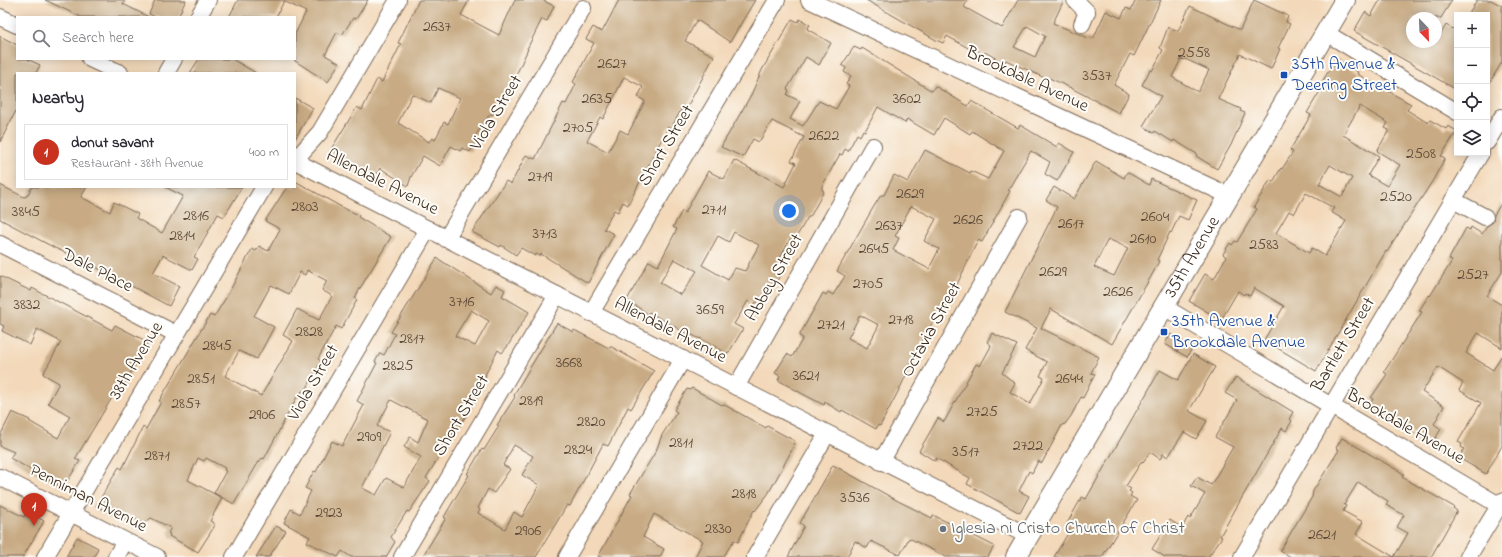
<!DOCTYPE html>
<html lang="en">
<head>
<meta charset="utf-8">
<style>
  :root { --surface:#fff; --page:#f7f7f7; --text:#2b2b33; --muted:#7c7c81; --line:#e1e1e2; --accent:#c8321e }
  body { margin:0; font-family:"Indie Flower",sans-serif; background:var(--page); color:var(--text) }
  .controls { position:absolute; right:12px; top:12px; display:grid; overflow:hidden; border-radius:0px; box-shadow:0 2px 10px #0003 }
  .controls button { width:36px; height:36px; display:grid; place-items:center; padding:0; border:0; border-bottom:1px solid var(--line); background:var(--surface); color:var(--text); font:20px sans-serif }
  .compass { position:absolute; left:1406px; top:12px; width:36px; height:36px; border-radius:50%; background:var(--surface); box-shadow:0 2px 10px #0003; rotate:157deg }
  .you { position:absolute; left:789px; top:211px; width:14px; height:14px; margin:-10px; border:3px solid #fff; border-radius:50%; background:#1a73e8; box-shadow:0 0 0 6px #1a73e833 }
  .badge { display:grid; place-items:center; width:26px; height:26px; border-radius:50%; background:var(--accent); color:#fff; font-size:13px; font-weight:700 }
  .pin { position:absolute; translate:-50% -33px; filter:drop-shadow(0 1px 2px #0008) }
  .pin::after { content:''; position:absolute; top:21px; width:14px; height:12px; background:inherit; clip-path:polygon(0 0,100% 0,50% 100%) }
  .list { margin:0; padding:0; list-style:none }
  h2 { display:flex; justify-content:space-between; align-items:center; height:52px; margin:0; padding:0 16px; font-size:17px }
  h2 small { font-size:13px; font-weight:400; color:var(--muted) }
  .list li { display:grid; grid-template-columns:26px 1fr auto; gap:12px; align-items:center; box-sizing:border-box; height:56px; margin:0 8px 8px; padding:0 8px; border:1px solid var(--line); border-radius:0px }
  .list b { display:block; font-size:15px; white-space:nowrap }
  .list p { margin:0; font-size:13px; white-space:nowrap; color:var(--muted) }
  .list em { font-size:13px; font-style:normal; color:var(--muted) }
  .icon { flex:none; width:22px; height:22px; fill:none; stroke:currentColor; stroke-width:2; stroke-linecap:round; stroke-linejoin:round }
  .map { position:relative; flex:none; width:1502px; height:557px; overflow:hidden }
  .search { position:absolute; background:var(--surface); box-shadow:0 2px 10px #0003; left:16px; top:16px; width:280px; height:44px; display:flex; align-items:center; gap:10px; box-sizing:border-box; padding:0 14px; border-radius:0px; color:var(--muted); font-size:15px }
  .panel { position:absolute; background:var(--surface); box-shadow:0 2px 10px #0003; left:16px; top:72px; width:280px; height:116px; border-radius:0px }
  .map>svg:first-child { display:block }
  .building { fill:#c8ab84; fill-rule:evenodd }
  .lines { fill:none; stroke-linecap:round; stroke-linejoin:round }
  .minor-casing { stroke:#7b6755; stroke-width:18 }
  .major-casing { stroke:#7b6755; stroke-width:22 }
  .minor { stroke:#fff; stroke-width:16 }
  .major { stroke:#fff; stroke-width:20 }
  .transit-dot { fill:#1a4fb4; stroke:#fdfcf7; stroke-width:1.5 }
  .worship-dot { fill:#6b7280; stroke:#fdfcf7; stroke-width:1.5 }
  .labels { text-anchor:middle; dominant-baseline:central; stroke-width:4; stroke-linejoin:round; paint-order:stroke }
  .number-label { font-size:16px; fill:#5e4a38 }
  .transit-label { font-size:18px; fill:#164399; stroke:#fdfcf7; text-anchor:start }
  .street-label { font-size:18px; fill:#3b2a1e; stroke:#fdfcf7 }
  .worship-label { font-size:18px; fill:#5b616d; stroke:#fdfcf7; text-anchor:start }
</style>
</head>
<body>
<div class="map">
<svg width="1502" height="557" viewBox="0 0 1502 557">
  <rect width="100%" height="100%" fill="#fdfcf7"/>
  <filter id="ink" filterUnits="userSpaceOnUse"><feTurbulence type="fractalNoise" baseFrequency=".025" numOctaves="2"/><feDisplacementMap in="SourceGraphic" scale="8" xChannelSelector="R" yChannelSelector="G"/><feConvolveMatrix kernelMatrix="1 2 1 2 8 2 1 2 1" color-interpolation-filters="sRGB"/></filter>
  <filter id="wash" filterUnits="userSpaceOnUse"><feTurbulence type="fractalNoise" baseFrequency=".012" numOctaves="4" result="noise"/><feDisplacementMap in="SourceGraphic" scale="16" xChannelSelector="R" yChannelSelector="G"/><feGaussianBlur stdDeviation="0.9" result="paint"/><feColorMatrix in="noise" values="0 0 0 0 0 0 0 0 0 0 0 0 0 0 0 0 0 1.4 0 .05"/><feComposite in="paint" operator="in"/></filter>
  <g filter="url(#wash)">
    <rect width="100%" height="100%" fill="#f3d9ba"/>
    <g id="blocks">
      <g class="building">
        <polygon points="45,0 125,0 123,4 149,17 81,17"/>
        <polygon points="155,0 186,0 178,17 155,17 149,14"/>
        <polygon points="238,0 368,0 356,19 353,18 342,35 337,32 325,55 339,63 328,82 295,61 295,34 306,12 284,1 276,17 229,17"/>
        <path d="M419,0H469L461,15L499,35L515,0H542L554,6L547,21L542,19L527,49H528L511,86L507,84L493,115L490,114L473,139L476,141L470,152L462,148L460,151L451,146L440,166L423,156L411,177L408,186L380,168L375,177L354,164L353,166L328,154L357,107L362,110L377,79L382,82L401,44L398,43ZM438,88L460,98L448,124L444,122L435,140L432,138L429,142L398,123L412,94L431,103Z"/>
        <path d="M619,0H755L730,42L697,20L685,41L714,56L686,109L682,108L671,128L668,127L628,205L623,202L618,212L614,210L604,229L614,234L588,283L541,254L540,256L536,254L535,256L521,248L516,255L501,245L500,247L472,232L506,181L511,184L526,155L535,159L563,103L566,104L576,84L573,82L594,43L586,39L593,27L602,32ZM624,77L643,87L638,97L645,101L628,134L620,130L608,152L587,141L600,117L603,119Z"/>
        <path d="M866,0H968L964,7L1002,28L1018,0H1064L1053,23L1088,38L1089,37L1093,39L1106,11L1121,18L1126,8L1131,10L1136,0H1161L1134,56L1130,54L1114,85L1129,94L1119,113L1071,88L1047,77V79L1006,60L1004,63L985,52L984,54L979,51L977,53L947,36L943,43L936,40ZM1027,26L1045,36L1035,57L1014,47Z"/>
        <path d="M1254,0L1288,16L1286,22L1290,24L1278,48L1280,49L1271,69L1240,54L1218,99L1241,109L1240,111L1245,113L1231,145L1217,169L1196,156L1197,154L1174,140L1173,142L1155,131L1154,133L1143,126L1161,96L1142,85L1150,70L1152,71L1163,50L1160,48L1168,27L1178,31L1190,6L1240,30ZM1181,59L1184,60L1185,59L1209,70L1198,92L1172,77Z"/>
        <polygon points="1380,0 1452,0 1441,18 1412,18 1412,42 1436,42 1446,25 1457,31 1457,90 1354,31 1365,12 1371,16"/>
        <polygon points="1477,0 1491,0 1502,6 1502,62 1487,87 1487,15 1468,15"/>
        <path d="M792,19L798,22L800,19L810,25L807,29L831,43L819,65L806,57L787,89L789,90L787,95L800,101L790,119L803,126L819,101L836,109L849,86L846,84L851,76L844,72L846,68L842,65L854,47L861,50L862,48L932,91L935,86L968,106L971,101L1018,128L1020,125L1057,147L1059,143L1074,152L1057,181L1045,174L1050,162L1031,151L1008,190L1010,191L982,242L978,240L951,297L937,318L935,317L925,337L924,336L901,386L880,426L878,425L876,429L842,410L841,412L825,402L824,405L801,393L778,380L780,376L775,373L787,354L792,357L803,338L799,336L823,293L826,295L828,292L833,295L845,276L837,271L873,208L881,195H884L894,175L908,182L925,150L970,173L971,171L988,179L1004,151L972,131L970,134L944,118L934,135L907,119L905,123L878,107L865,131L863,130L860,136L857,134L848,151L845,149L842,155L840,154L822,186V190L824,191L810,217H808L794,241L790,239L778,262L785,266L773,288L770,287L759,304L756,302L754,305L748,301L734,324L743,329L728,354L700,338V339L692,335L691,336L649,312L648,314L627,300L649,261L658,266L677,229L673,227L682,211L685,213L708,171L724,179L734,160L784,187L796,163L791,161L804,137L772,121L759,142L753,139L743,157L721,147L751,95L762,70ZM911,206L936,219L924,241L939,249L929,269L893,250L899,238L895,236ZM734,232L759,245L745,271L735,268L728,280L702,265L718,236L729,242ZM674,259L697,271L681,295L660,283ZM860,315L879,325L867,348L848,338Z"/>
        <polygon points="0,36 17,45 17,59 27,59 40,65 36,73 17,73 17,109 0,142"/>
        <polygon points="199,59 232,59 256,73 190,73"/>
        <path d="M1336,59L1358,72L1357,74L1411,104L1407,110L1428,123L1430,120L1446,129L1448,126L1457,131L1441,156L1445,158L1433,180L1387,252L1386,251L1316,371L1264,340L1284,306L1254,288L1250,296L1245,293L1244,295L1238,291L1221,320L1189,301L1205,274L1214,279L1226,257L1223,254L1230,243L1232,245L1235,241L1237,242L1257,209L1254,207L1270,180L1273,182L1281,168L1282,169L1293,152L1290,150L1311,115L1307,113L1320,91L1317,90ZM1360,106L1388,123L1385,128L1389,130L1377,151L1400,165L1387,186L1368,175L1379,156L1343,135ZM1330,165L1352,178L1342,197L1319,184ZM1306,193L1334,208L1331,212L1346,221L1325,256L1312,248L1309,253L1276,233L1289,211L1294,214Z"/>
        <polygon points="295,98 313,108 295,139"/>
        <path d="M1096,161L1124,178L1127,172L1149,185L1151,179L1197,200L1188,220L1179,216L1171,233L1170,232L1157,260L1159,261L1153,273L1112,344L1051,309L1041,328L1099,357L1091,373L1095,374L1083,398L1081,397L1071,416L1065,424L1062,425L1042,463L1038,461L1032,473L1029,471L1019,491L1029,496L1020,513L967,484L970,478L936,458L935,461L919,451L938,418L944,422L976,364L980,366L990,348L991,345L987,342L992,333L1017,345L1002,373L1015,383L1010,392L1030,404L1044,378L1040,376L1047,362L1025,350L1037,328L1005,312L1057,207L1046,200L1054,187L1074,199ZM1108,239L1128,248L1114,276L1094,267Z"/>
        <path d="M295,181L345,209L359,215L358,217L391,237L359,290L355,299L357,300L341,329L336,326L318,359L321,361L305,392L302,391L299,398L297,397L264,459L262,458L258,463L234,504L214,493L226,471L224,470L225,468L206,458L204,461L198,458L188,480L222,498L210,521L214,523V527L198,552L169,536L170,534L168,533L171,528L151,518L143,524L128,515L125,520L96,506L119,467L122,469L143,427L146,429L161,402L159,401L210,315L214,317L227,296L252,249L256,251L259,246L268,251L280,229L265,221L285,190L288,187H295ZM307,270L327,281L322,290L332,296L319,320L297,309L283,335L293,341L261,396L225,376L239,351L257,359L274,327L254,316L271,285L289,294L300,272L305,275Z"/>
        <polygon points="0,185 24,197 27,196 32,187 87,187 81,197 110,212 114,202 138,214 136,218 162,233 183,196 165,187 242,187 224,217 218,214 194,257 198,259 192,270 163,255 153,273 179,286 169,306 94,266 55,248 0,219"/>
        <polygon points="1502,202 1502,272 1487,296 1502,305 1502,348 1478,333 1466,353 1493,370 1502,355 1502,446 1486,474 1459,458 1464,449 1461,447 1462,444 1458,442 1481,403 1459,390 1463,383 1438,367 1422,392 1444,406 1434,424 1441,429 1432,444 1370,404 1373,399 1371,398 1387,374 1384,372 1422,312 1419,311 1429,295 1430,296 1452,261 1449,259 1466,228 1470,230 1471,227 1482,234 1487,226 1493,222 1494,215"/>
        <path d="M437,258L491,293L496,285L505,290L502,296L529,312L507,347L502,353L498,350L486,373L484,382L469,411L457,430L456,429L426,478L430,481L409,512L407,511L391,537L395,542L386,557H351L342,551L338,557L307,542L310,537L284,523L291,509L300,514L311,491L305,488L314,471L316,472L332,441L342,446L364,405L357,401L377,363L375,362L380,353L384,355L395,334L391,332ZM471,310L489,321L475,346L455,336ZM391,400L428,419L418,442L410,437L404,447L421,457L404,487L386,478L376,495L362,488L390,432L377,426Z"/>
        <polygon points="0,276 31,291 32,288 112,330 115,325 148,342 119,393 116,391 75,459 80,461 63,488 10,458 14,452 0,446 0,436 12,412 30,420 29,421 58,438 70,416 48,403 59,383 43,374 61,342 37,329 30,345 2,331 4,326 0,324"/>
        <path d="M557,323L573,332L574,330L609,348L610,346L654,371L631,409L628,407L608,446L603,444L570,506L567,505L536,557H422L446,518L444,517L469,475L467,474L482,449L484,450L499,426L497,425L515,397L514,396L516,391ZM514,445L533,456L522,475L539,485L522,517L514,512L505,529L478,513L480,509L478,508L488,489L494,493L510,469L503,465Z"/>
        <polygon points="1170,334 1193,347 1187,357 1165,344"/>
        <polygon points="1193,354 1215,367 1189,411 1207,421 1196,439 1184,432 1168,457 1163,454 1160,459 1150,452 1143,462 1142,461 1126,486 1131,489 1129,491 1132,493 1130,496 1137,500 1102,557 1054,557 1070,530 1065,527 1082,497 1086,499 1160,370 1178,380"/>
        <polygon points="1236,377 1293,412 1289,419 1292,421 1286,431 1282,428 1220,536 1222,537 1208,557 1165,557 1152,549 1170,520 1182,528 1188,517 1190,519 1205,494 1191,486 1197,477 1211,485 1233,447 1215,437 1237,400 1225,393"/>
        <polygon points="692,388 722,405 723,404 766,428 767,426 795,441 793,445 794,446 780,472 768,494 755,511 754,510 738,542 734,540 723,557 695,557 703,541 654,514 643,537 664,549 660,557 598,557 632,495 630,494 656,451 662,435 677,412 674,410 687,389 690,390"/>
        <polygon points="1342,438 1404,474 1402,477 1454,507 1453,508 1457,511 1431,557 1394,557 1408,533 1397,527 1404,515 1386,505 1388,501 1358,482 1344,505 1346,506 1343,511 1363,522 1356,534 1394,557 1291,557 1280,551 1312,497 1313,491 1339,450 1336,448"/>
        <polygon points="833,465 898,501 932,518 933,515 994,546 988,557 946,557 909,538 900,555 871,541 867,548 855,541 847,557 788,557 804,526 800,523"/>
        <polygon points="0,505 24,517 27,511 44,521 23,557 0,557"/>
        <polygon points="276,526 286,531 269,557 256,557"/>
        <polygon points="77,537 98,548 94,557 66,557"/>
      </g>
    </g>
  </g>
  <g filter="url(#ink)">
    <use href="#blocks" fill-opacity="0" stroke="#7b6755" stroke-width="1"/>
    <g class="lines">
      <defs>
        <g id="minor">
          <polyline points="809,0 1230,196"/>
          <polyline points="1075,0 1087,12 1082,24"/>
          <polyline points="0,17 17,25"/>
          <polyline points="198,17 208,0"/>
          <polyline points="1326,33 1457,112"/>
          <polyline points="90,59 120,73"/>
          <polyline points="166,73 174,59"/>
          <polyline points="1487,142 1502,117"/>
          <polyline points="295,160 320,132 398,0"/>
          <polyline points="295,161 1028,536"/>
          <polyline points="1453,200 1485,217"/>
          <polyline points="446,239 583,8"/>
          <polyline points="0,244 176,334"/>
          <polyline points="1164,307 1502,507"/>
          <polyline points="591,313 777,0"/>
          <polyline points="736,387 873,146"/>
          <polyline points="881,462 1019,217"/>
          <polyline points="0,477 157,557"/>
          <polyline points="45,557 264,187"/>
          <polyline points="116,557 125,541"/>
          <polyline points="234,557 428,229"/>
          <polyline points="402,557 557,295"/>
          <polyline points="567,557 683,359"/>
          <polyline points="755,557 827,434"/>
          <polyline points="1242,557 1481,153"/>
          <polyline points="1468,557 1502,501"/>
        </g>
        <g id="major">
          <path id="s1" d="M1016,557L1345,0"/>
        </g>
      </defs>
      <use href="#minor" class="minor-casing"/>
      <use href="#major" class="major-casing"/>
      <use href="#minor" class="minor"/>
      <use href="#major" class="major"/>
    </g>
  </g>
  <g class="transit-dot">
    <rect x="1280" y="71" width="8" height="8" rx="2"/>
    <rect x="1160" y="328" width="8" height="8" rx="2"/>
  </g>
  <circle class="worship-dot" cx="943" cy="529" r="4"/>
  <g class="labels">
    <g class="number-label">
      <text x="437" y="27">2637</text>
      <text x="1194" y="53">2558</text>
      <text x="612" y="64">2627</text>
      <text x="1097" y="76">3537</text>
      <text x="597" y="99">2635</text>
      <text x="907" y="99">3602</text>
      <text x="578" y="128">2705</text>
      <text x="824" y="136">2622</text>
      <text x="1421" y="154">2508</text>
      <text x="540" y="177">2719</text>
      <text x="910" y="194">2629</text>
      <text x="1396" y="197">2520</text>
      <text x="305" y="207">2803</text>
      <text x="714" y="210">2711</text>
      <text x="26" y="212">3845</text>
      <text x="196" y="216">2816</text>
      <text x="1155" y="217">2604</text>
      <text x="968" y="220">2626</text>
      <text x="1071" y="224">2617</text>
      <text x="889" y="226">2637</text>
      <text x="545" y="234">3713</text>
      <text x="182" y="236">2814</text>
      <text x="1143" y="239">2610</text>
      <text x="1264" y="245">2583</text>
      <text x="874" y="249">2645</text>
      <text x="1053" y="272">2629</text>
      <text x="1473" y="275">2527</text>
      <text x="868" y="284">2705</text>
      <text x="1118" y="292">2626</text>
      <text x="462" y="302">3716</text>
      <text x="27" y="305">3832</text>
      <text x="710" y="310">3659</text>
      <text x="901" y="320">2718</text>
      <text x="831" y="325">2721</text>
      <text x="309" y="332">2828</text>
      <text x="412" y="339">2817</text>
      <text x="217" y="346">2845</text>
      <text x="569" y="363">3668</text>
      <text x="398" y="366">2825</text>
      <text x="806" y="376">3621</text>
      <text x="201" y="379">2851</text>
      <text x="1069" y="379">2644</text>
      <text x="531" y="401">2819</text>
      <text x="186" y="404">2857</text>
      <text x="982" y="412">2725</text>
      <text x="262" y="415">2906</text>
      <text x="591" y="422">2820</text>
      <text x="369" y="437">2909</text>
      <text x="681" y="443">2811</text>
      <text x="1028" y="446">2722</text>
      <text x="578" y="450">2824</text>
      <text x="966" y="452">3517</text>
      <text x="157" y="456">2871</text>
      <text x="744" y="494">2818</text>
      <text x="855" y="498">3536</text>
      <text x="329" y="513">2923</text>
      <text x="718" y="529">2830</text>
      <text x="528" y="531">2906</text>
      <text x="1322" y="535">2621</text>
    </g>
    <g class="transit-label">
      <text x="1292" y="65">35th Avenue &amp;<tspan x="1292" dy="21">Deering Street</tspan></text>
      <text x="1172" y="322">35th Avenue &amp;<tspan x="1172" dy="21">Brookdale Avenue</tspan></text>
    </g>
    <g class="street-label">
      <text transform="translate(1027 80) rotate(25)">Brookdale Avenue</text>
      <text transform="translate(497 113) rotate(-59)">Viola Street</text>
      <text transform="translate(667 146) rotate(-59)">Short Street</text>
      <text transform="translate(382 183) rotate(27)">Allendale Avenue</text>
      <text stroke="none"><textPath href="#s1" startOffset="348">35th Avenue</textPath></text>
      <text transform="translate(97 271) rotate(27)">Dale Place</text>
      <text transform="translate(775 278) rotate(-60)">Abbey Street</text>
      <text transform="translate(932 330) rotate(-61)">Octavia Street</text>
      <text transform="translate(670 331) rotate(27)">Allendale Avenue</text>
      <text transform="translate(1344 345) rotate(-59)">Bartlett Street</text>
      <text transform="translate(137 361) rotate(-59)">38th Avenue</text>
      <text transform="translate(314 383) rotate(-60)">Viola Street</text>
      <text transform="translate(462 416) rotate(-59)">Short Street</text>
      <text transform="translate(1405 427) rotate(30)">Brookdale Avenue</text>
      <text transform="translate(88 499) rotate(27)">Penniman Avenue</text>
    </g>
    <g class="worship-label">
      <text x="951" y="529">Iglesia ni Cristo Church of Christ</text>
    </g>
  </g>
</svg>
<div class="controls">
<button>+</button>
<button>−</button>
<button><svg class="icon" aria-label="locate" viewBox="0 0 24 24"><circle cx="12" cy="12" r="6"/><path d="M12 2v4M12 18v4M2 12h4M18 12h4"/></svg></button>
<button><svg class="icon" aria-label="layers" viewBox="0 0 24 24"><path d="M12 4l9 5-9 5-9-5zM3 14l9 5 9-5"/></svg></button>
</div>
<svg class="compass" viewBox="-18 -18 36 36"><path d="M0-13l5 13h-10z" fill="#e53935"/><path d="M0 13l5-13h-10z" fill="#7c7c81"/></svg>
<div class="you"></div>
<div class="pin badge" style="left:34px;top:526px">1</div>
<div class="search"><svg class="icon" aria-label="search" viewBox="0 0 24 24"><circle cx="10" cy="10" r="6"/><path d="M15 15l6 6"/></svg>Search here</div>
<section class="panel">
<h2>Nearby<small></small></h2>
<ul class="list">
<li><span class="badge">1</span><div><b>donut savant</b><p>Restaurant · 38th Avenue</p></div><em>400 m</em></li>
</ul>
</section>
</div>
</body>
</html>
